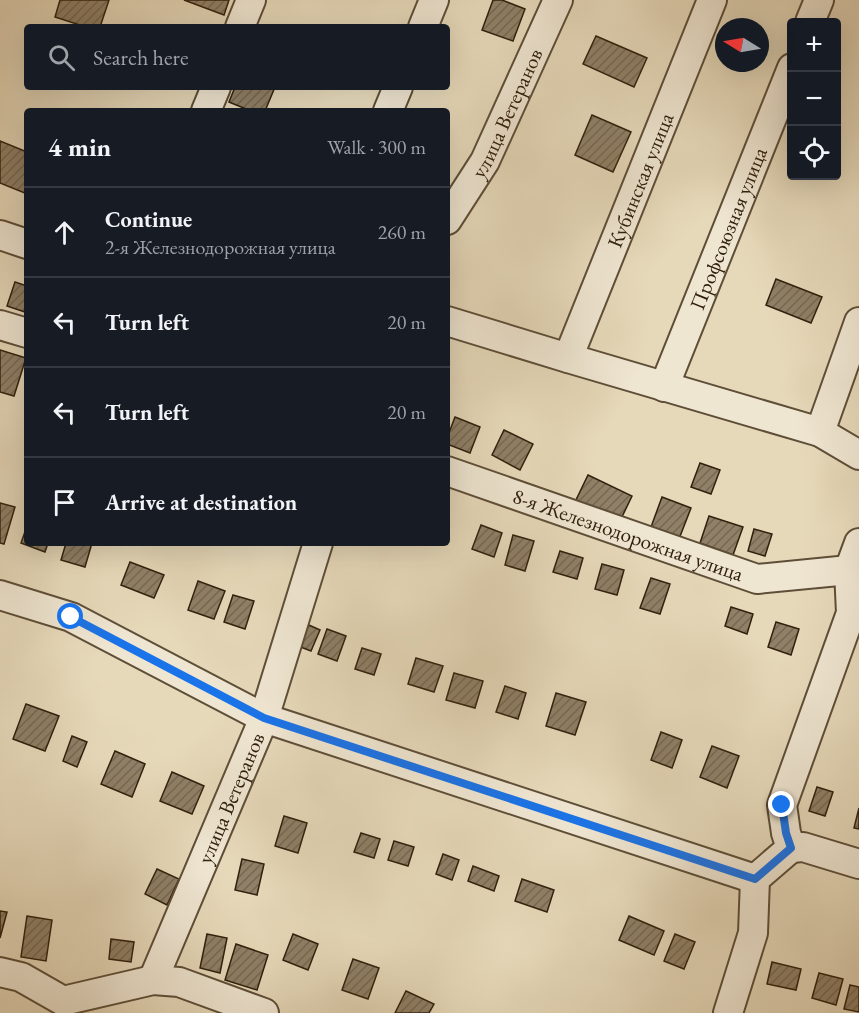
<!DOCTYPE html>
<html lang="en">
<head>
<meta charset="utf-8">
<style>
  :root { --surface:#171b24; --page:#242831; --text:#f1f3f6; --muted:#9ea1a6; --line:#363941 }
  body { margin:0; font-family:"EB Garamond",serif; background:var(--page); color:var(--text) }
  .controls { position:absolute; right:18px; top:18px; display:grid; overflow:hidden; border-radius:6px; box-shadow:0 6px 24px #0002 }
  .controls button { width:54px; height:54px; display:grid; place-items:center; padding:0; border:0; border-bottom:2px solid var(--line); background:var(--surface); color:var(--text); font:30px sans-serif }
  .compass { position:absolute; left:715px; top:18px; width:54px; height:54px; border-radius:50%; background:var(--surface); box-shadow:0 6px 24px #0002; rotate:281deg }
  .stop { position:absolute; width:18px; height:18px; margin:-14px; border:4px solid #1a73e8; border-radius:50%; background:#fff }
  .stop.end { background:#1a73e8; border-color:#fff; box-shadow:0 2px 6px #0008 }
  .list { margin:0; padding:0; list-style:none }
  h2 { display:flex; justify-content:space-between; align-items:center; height:78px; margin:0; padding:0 24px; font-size:26px }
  h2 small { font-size:20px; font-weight:400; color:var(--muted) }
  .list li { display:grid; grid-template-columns:39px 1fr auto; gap:18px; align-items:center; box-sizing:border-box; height:90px; padding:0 24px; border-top:2px solid var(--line) }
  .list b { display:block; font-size:22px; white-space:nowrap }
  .list p { margin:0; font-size:20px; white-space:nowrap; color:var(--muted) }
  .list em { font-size:20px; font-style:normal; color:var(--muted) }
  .icon { flex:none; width:33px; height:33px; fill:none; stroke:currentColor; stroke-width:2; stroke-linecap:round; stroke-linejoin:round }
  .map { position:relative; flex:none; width:859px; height:1013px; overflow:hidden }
  .search { position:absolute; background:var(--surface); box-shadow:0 6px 24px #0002; left:24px; top:24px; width:426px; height:66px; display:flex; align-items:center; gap:15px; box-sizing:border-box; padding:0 21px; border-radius:6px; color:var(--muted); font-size:22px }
  .panel { position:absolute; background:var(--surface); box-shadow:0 6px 24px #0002; left:24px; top:108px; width:426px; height:438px; border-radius:6px }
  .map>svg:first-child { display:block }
  .building { fill:url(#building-hatch); stroke:#30200d; stroke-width:1.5 }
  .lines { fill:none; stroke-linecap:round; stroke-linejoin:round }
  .minor-casing { stroke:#5e4e38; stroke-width:32 }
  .minor { stroke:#efe6d2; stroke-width:28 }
  .route { stroke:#1a73e8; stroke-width:8 }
  .labels { text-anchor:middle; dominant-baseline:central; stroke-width:4.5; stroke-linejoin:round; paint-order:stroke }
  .street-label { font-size:21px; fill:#30200d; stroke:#efe6d2 }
</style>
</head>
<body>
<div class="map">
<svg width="859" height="1013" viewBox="0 0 859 1013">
  <defs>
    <pattern id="building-hatch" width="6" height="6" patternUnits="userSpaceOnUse" patternTransform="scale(1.5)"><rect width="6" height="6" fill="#8f8067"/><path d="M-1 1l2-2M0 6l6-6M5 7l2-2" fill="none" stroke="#756853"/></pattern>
  </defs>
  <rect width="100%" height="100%" fill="#e6d9ba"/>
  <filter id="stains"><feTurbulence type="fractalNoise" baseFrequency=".00333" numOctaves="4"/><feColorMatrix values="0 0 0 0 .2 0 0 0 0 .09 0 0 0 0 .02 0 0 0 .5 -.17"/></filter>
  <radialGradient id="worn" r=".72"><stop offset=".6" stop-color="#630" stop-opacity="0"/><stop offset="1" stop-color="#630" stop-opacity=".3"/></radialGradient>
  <g class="building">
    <polygon points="60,0 109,0 100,27 86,27 55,17"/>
    <polygon points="184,0 229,0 224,15"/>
    <polygon points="493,0 502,0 525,9 513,41 482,30"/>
    <polygon points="596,36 647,58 634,87 583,64"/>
    <polygon points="235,87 275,87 265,111 251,111 229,102"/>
    <polygon points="592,115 631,132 613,172 575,155"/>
    <polygon points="0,141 27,152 27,194 0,183"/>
    <polygon points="776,279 822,297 811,323 766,305"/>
    <polygon points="15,282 27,286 27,306 25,312 7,306"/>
    <polygon points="0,350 26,358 14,396 0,392"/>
    <polygon points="455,417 480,427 470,453 447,444 447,438"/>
    <polygon points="504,430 533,444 520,470 492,455"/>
    <polygon points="700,463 720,470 711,494 691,487"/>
    <polygon points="588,475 632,496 620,521 576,500"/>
    <polygon points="662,497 691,508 679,539 651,527"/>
    <polygon points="0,503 15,507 4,544 0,543"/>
    <polygon points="709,516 743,527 733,555 700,543"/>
    <polygon points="481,525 502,533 494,557 472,549"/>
    <polygon points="27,526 27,543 48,543 45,552 21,543"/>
    <polygon points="754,529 772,534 765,556 748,551"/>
    <polygon points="513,535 534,541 525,571 505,565"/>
    <polygon points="66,543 92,543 85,567 61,560"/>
    <polygon points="560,551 583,558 577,579 553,572"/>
    <polygon points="130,562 164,575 154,598 121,585"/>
    <polygon points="602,564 624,570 617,595 595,589"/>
    <polygon points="651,578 670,584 660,614 640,608"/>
    <polygon points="198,581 225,591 214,619 188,610"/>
    <polygon points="233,595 254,601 245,629 224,622"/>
    <polygon points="731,607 753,614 747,634 725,626"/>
    <polygon points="302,622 320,630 311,651 293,644"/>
    <polygon points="776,622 799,629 791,655 768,647"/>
    <polygon points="327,629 346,636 337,661 318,654"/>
    <polygon points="362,648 381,654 374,675 355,669"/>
    <polygon points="416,658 443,666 434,692 408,684"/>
    <polygon points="454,673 483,681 475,708 446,700"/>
    <polygon points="505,686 526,693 518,719 496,712"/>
    <polygon points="556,693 586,702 575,735 546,726"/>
    <polygon points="26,704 59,716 45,751 13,739"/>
    <polygon points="661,732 682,740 672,768 651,760"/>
    <polygon points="72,736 87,742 77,767 63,761"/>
    <polygon points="712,746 739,756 727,788 700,777"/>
    <polygon points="115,751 145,764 132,797 101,784"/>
    <polygon points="172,772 204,786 192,814 160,801"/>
    <polygon points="817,787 833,792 825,816 809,811"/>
    <polygon points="859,808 859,829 854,828"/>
    <polygon points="284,816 307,823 298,853 275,846"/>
    <polygon points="361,833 380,839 374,858 354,852"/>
    <polygon points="394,841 414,847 408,866 388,860"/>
    <polygon points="443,854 459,860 452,880 436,874"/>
    <polygon points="242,859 264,864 257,895 235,890"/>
    <polygon points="473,866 499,876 494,891 468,881"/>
    <polygon points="157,869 179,879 167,905 145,894"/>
    <polygon points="522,879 554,890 547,912 515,901"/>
    <polygon points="0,911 7,912 0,938"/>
    <polygon points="27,916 52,920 46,961 21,957"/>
    <polygon points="629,916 664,931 654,955 619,940"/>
    <polygon points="207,934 227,938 220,973 200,968"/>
    <polygon points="293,934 318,944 308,970 283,960"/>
    <polygon points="675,934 695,942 684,969 664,961"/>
    <polygon points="111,939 134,942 131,962 109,959"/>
    <polygon points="236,944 268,955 257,990 225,980"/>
    <polygon points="353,959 379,968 368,999 342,990"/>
    <polygon points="772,962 801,969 796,990 767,984"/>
    <polygon points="819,973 843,979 836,1005 812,998"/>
    <polygon points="850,985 859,987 859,1012 844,1009"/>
    <polygon points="406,991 434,1004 429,1013 395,1013"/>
  </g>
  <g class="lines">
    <defs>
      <g id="minor">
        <polyline points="810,22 819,0"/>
        <polyline points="240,27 251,0"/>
        <polyline points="423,27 434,0"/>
        <polyline points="206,111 216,87"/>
        <polyline points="388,111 398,87"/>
        <path id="s1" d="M447,220L485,161L558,0"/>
        <polyline points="0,235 27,244"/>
        <polyline points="447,321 568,358 820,432 859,455"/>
        <polyline points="0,325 27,333"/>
        <path id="s2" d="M568,358L712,0"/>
        <path id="s3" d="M664,387L792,68"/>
        <polyline points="820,432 859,322"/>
        <path id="s4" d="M447,471L757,579L849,570"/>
        <polyline points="0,595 71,617 264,718 755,879"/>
        <polyline points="791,848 803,847 859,864"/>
        <polyline points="0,972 21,977 63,1001 153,980 179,982 264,1013"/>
        <path id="s5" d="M153,980L264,718L318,543"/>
        <polyline points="728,1013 753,933 755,879 791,848 786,833 782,805 851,613 849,570 859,543"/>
      </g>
    </defs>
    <use href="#minor" class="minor-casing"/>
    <use href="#minor" class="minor"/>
  </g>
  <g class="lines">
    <polyline class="route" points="71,617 264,718 755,879 791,848 786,833 782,805"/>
  </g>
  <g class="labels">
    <g class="street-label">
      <text stroke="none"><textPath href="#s1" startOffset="123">улица Ветеранов</textPath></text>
      <text stroke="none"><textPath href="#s2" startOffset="192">Кубинская улица</textPath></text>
      <text stroke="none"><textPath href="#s3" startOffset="171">Профсоюзная улица</textPath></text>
      <text stroke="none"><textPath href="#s4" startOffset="192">8-я Железнодорожная улица</textPath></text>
      <text stroke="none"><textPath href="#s5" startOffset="198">улица Ветеранов</textPath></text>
    </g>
  </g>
  <rect width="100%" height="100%" filter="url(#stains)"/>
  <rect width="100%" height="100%" fill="url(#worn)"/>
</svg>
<div class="controls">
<button>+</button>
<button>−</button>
<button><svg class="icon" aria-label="locate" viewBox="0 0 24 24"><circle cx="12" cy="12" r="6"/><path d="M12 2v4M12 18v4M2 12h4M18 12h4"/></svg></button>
</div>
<svg class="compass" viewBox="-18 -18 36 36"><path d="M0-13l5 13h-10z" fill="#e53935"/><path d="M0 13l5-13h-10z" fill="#9ea1a6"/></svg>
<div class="stop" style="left:71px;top:617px"></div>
<div class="stop end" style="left:782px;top:805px"></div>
<div class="search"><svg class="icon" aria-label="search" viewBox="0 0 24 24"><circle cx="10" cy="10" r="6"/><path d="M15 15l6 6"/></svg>Search here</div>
<section class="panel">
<h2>4 min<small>Walk · 300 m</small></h2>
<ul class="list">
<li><svg class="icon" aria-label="ahead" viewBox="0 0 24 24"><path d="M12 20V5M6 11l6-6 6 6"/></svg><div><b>Continue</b><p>2-я Железнодорожная улица</p></div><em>260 m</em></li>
<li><svg class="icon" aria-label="left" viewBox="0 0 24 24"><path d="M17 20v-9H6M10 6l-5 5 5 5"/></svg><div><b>Turn left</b></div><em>20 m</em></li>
<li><svg class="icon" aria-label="left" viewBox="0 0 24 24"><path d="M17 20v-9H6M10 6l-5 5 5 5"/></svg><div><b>Turn left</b></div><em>20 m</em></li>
<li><svg class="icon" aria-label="arrive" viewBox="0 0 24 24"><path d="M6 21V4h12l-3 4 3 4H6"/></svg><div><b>Arrive at destination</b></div></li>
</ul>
</section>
</div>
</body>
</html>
